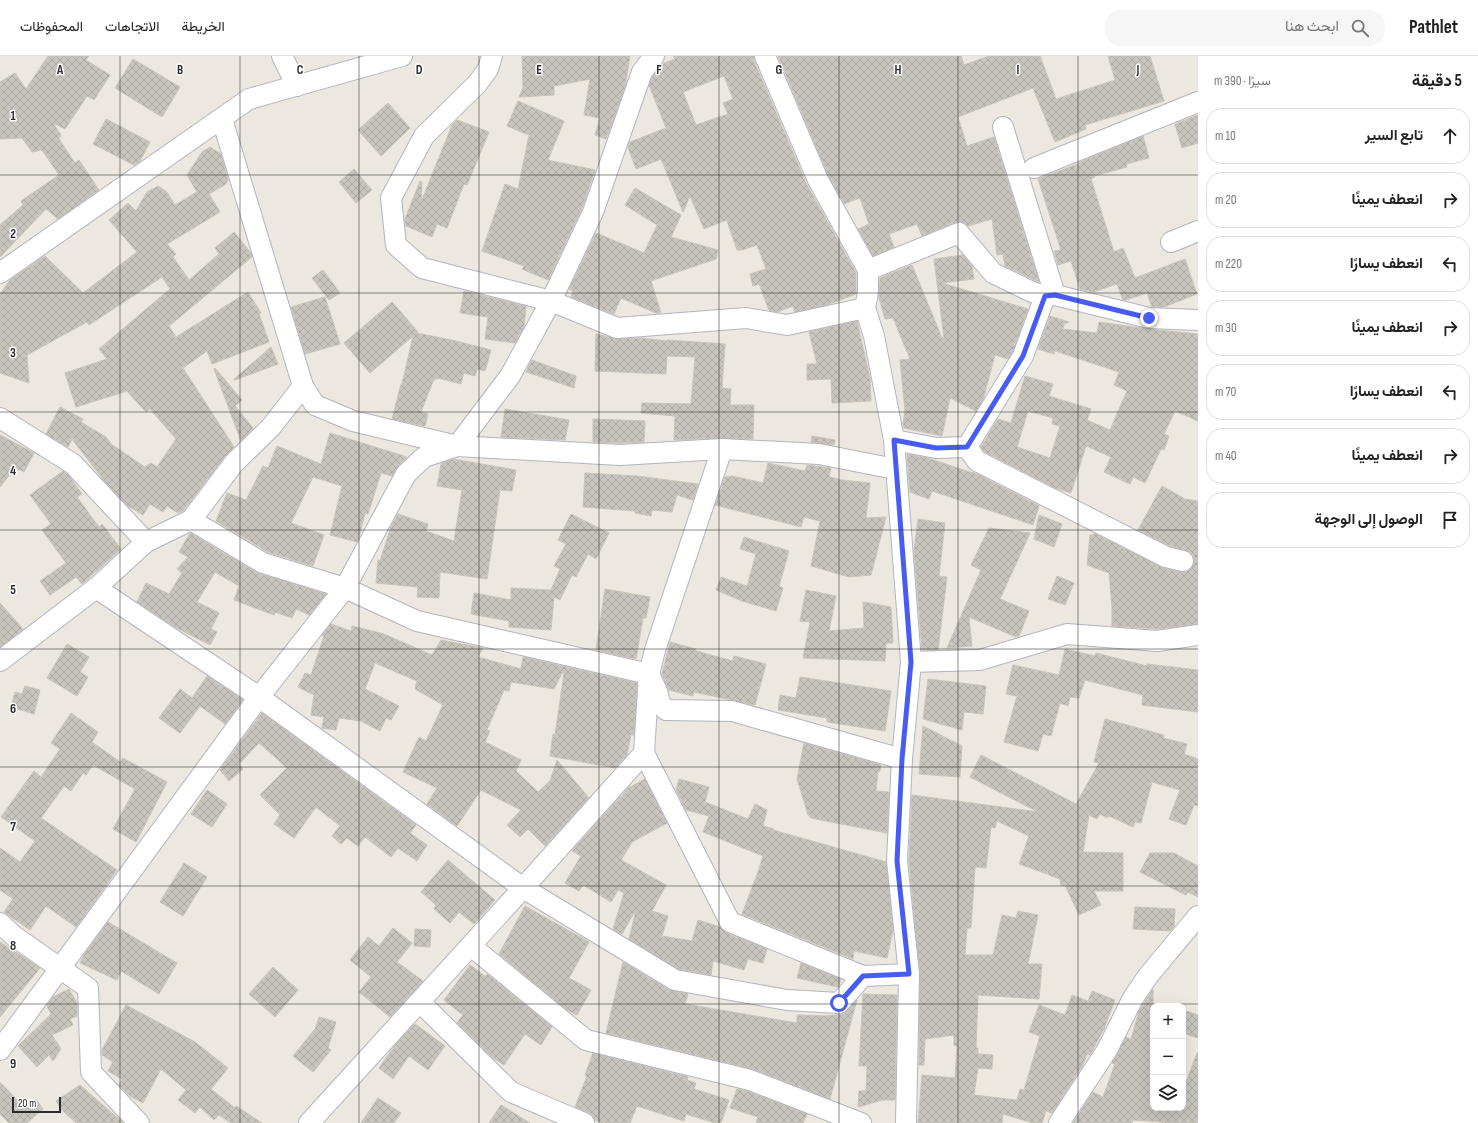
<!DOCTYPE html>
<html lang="ar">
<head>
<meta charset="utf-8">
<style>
  :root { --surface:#fff; --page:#f6f6f6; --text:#222; --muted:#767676; --line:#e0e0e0 }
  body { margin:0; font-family:"Sofia Sans Condensed",Vazirmatn,sans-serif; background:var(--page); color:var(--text); direction:rtl }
  .controls { position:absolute; right:12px; bottom:12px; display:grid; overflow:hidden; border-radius:8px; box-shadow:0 4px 16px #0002 }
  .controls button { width:36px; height:36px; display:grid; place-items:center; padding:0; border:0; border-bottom:1px solid var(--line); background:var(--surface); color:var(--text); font:20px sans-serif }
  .scale { position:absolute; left:12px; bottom:10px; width:49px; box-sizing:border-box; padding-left:4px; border:2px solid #2c2c2c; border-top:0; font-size:11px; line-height:14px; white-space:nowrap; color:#2c2c2c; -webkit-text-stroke:3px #fff; paint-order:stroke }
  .stop { position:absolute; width:12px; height:12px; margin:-9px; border:3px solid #475cf2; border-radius:50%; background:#fff }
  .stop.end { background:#475cf2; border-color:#fff; box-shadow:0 1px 4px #0008 }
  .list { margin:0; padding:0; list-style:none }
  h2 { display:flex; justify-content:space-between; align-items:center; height:52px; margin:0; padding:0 16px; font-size:17px }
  h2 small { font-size:13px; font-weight:400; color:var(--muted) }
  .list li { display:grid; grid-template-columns:26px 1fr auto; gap:12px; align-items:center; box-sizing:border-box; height:56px; margin:0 8px 8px; padding:0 8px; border:1px solid var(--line); border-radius:16px }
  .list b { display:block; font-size:15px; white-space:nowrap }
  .list em { font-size:13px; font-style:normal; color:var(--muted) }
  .icon { flex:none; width:22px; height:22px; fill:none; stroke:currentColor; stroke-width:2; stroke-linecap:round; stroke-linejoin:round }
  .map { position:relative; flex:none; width:1198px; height:1067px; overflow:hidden; direction:ltr }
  header { display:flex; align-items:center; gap:24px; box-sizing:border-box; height:56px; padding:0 20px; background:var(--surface); border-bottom:1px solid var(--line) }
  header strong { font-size:19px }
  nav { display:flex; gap:22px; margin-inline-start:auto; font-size:14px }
  .search { width:280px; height:36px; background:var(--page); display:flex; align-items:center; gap:10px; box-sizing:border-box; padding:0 14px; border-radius:16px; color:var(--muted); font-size:15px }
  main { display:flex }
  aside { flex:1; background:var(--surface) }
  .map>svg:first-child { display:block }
  .building { fill:url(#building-cross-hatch); stroke:#c8c4b8; fill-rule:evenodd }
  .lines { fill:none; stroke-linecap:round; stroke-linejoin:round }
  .minor-casing { stroke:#b2b4be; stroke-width:22 }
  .minor { stroke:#fff; stroke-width:20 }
  .route { stroke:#475cf2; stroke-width:5 }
  .grid { fill:none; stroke:#2c2c2c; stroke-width:1; stroke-opacity:0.55 }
  .grid-label { font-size:13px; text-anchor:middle; font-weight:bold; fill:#2c2c2c; stroke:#fff; stroke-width:3; stroke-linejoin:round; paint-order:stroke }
</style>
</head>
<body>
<header>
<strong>Pathlet</strong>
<div class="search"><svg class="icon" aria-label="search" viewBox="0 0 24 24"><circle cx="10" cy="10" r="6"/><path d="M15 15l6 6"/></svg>ابحث هنا</div>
<nav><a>الخريطة</a><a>الاتجاهات</a><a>المحفوظات</a></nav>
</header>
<main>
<aside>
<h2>5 دقيقة<small>سيرًا · 390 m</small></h2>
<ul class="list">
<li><svg class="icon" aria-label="ahead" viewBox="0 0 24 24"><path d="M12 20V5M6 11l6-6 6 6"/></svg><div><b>تابع السير</b></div><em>10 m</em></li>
<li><svg class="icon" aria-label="right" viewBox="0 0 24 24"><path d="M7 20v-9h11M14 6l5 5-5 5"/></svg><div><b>انعطف يمينًا</b></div><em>20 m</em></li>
<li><svg class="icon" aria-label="left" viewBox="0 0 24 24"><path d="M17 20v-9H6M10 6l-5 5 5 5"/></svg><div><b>انعطف يسارًا</b></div><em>220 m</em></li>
<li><svg class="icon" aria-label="right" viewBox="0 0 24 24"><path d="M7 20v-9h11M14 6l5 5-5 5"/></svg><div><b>انعطف يمينًا</b></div><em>30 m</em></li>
<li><svg class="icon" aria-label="left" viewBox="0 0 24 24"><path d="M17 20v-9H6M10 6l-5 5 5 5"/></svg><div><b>انعطف يسارًا</b></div><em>70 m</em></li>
<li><svg class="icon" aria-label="right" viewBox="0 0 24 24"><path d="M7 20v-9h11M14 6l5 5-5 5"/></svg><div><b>انعطف يمينًا</b></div><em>40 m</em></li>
<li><svg class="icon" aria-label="arrive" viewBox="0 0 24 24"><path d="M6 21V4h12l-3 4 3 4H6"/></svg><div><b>الوصول إلى الوجهة</b></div></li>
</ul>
</aside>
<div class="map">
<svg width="1198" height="1067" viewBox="0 0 1198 1067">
  <defs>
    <pattern id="building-cross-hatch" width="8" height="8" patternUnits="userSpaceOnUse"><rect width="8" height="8" fill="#c8c4be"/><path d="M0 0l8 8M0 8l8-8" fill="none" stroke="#aca9a3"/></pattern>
  </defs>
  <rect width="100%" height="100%" fill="#ede8df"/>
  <g class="building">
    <polygon points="48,0 89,0 86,4 110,19 94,44 87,40 65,73 53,67 61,79 59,83 75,107 79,104 99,134 58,163 46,153 0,201 0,169 23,149 21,145 59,119 42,94 32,96 22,82 0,83 0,26 15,17 26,33"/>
    <polygon points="522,0 630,0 625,31 606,83 595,79 600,62 584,59 590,23 554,30 554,39 519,41 523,32"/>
    <path d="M673,0H754V5L807,129L856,217V238L827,249L795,256L793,250L777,256L769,254L759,228L753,230L750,218L766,213L757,189L742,194H737L726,162V164L704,173L690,140L683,156L661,103L636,113L628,91L630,86L666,72L649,29L652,21L662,8L675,3ZM724,20L733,43L723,47L728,58L696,69L683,36Z"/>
    <polygon points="778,0 961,0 964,9 989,0 1040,0 1056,43 1115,24 1108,0 1150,0 1164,45 1085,69 1086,73 1055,86 1033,32 958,61 967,90 994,81 1039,226 1005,210 1003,198 997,199 992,163 968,170 962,166 955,166 922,180 917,168 889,178 894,191 873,200 858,173 869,168 860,142 844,148 828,119"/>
    <polygon points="133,3 180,31 162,61 115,32"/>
    <polygon points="518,45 564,65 548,104 595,114 582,152 548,224 522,213 524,210 482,195 505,128 518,133 529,79 507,70"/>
    <polygon points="388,47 410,72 381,100 358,74"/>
    <polygon points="1198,59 1198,87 1182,92 1175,68"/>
    <polygon points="106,63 150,86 140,105 134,109 93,88"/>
    <polygon points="457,64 489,76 467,129 464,128 447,172 437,168 432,181 406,170 405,163 420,125 422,126 421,146 452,69"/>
    <polygon points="1143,80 1149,102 1126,108 1127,111 1094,120 1095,121 1091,123 1114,196 1123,192 1135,222 1185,203 1197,238 1164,251 1152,251 1147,237 1126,244 1123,244 1117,228 1093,236 1080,233 1071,205 1058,209 1054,195 1061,194 1038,123 1078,108 1078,107"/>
    <polygon points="210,91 221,98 228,124 226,128 209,138 220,156 167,188 176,198 173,201 189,224 219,198 215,192 234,176 251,197 252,201 169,270 176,281 248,236 261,257 259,258 269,286 212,308 207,295 183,312 234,391 225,400 183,455 178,457 167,450 163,456 150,448 143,459 128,450 106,427 72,383 68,391 46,378 60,351 83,363 81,366 106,381 111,388 145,411 151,407 157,411 176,383 150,353 146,356 127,335 76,351 65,317 107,303 99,293 170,233 162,221 89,269 87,266 27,299 29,327 0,317 0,238 10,224 45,200 83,237 137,196 109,164 128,147 136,155 147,136 158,130 167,136 175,149 197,136 187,119 202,96"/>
    <polygon points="354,113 372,134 356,147 339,126"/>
    <polygon points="635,132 681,159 671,181 718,194 716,203 651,225 661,257 656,257 621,242 614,258 571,241 573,235 569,233 596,177 644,197 657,169 625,149"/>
    <polygon points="963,199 972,210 974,223 942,227 1028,253 1013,295 1008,303 995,299 983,344 976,355 950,342 942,380 904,372 903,368 905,355 900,304 910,303 893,262 885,263 879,242 880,222 912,209 942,282 944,282 934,203"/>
    <polygon points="323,214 340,237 329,244 312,222"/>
    <polygon points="464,235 526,250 524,271 515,287 485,283 488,261 460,257"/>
    <polygon points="325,241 340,288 305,298 291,251"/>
    <polygon points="392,246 418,276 417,277 456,285 491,294 485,315 477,313 475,320 464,317 461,328 438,322 438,323 434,323 421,356 428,358 425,370 392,363 401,328 402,328 413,280 370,317 344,287"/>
    <path d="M1050,260L1069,266L1064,268L1063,273L1097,277L1099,266L1148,273L1198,278V365L1175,355L1164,378L1169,380L1164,394L1161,393L1145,427L1133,421L1130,428L1104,416L1111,401L1086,390L1071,437L1055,432L985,396L981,391L998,363L1011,367L1025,320L1053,328L1049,340L1091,353L1087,364L1110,374L1127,335L1114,329L1119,316L1055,295L1054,298L1038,293ZM1028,355L1053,362L1052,368L1060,370L1050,402L1017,391Z"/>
    <polygon points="857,265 870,322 871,345 832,347 831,323 807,324 807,308 817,308 809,276"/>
    <polygon points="596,278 618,283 641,282 667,285 667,284 725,288 722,332 731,333 730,349 754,349 753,383 721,382 674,384 675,360 641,357 642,347 691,348 695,301 667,300 666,318 595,315"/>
    <polygon points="271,291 278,308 235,324 234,323"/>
    <polygon points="532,304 576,320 574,332 526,316"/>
    <polygon points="215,312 242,344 235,350 253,372 241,385 214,313"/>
    <polygon points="505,353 569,364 565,384 501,381"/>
    <polygon points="593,363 645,365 644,386 620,387 593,386"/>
    <polygon points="330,377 407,401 398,410 392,420 381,417 368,458 365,457 359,481 357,486 330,479 342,430 313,421 291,467 324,479 313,510 268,496 216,465 227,437 246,444 263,410 268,412 277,390 321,408"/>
    <polygon points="0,379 34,397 24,416 15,412 0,431"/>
    <polygon points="812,380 835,384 834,389 811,386"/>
    <polygon points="907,398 927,402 973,417 973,416 1039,450 1033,469 932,435 929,443 910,436 908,416 909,412 908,411"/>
    <polygon points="453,403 516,414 512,435 500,434 487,523 440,516 439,542 417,541 418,531 376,527 378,504 380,505 391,471 398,458 428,468 426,475 454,485 462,434 437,430 441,408"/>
    <polygon points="768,407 805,415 807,409 831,412 829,421 842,424 870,427 866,462 886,461 871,519 849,521 811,510 820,465 804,461 801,471 715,449 725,421 733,420 763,427"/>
    <polygon points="63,415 69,420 82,438 77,441 99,471 102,468 121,493 82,528 76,521 50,539 40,525 66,507 42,474 51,468 30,439"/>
    <polygon points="585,417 637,420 698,428 693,444 677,439 672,456 652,454 651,460 635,457 635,455 583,451"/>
    <polygon points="1162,430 1185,443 1198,445 1198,568 1157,573 1112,570 1112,552 1109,517 1087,509 1090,479 1094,479 1094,477 1163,512 1180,516 1186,516 1191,513 1194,508 1194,501 1191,496 1170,490 1138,474"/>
    <polygon points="571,458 609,477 596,503 588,498 576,521 572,519 560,544 554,541 551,574 509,571 509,565 471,558 474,537 511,544 511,532 551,534 560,513 554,510 566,488 558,484"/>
    <polygon points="1039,459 1062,468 1054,491 1034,483"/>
    <polygon points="918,463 945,467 939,520 947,521 938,594 922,594 914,495"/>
    <polygon points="989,472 1030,477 1000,543 1029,555 1019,580 1016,581 969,561 972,590 947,592 981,514 971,509"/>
    <polygon points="190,477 257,517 326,538 309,559 296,553 292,562 275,556 274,559 234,544 239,530 215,516 197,546 219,557 211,573 217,576 210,589 175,571 137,546 146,527 169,538 182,517 177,513 188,501 179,496"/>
    <polygon points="744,481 789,495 779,530 783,532 776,555 742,545 716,534 721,521 747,530 756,498 740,493"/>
    <polygon points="1057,520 1074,527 1065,549 1048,543"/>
    <polygon points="605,533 650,541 646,562 643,562 636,603 596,594"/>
    <polygon points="806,534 836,540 829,575 864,572 863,546 891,551 893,587 886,587 885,605 803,602 810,566 800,565"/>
    <polygon points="0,547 23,573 0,591"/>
    <polygon points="331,568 351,575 352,570 384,578 432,599 441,584 483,592 478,601 521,613 523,601 637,627 634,679 631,679 627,699 615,712 550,700 553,678 555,679 564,617 562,617 554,633 511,626 509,635 504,634 487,674 490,675 485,686 521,704 516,715 538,736 550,725 557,704 589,742 545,790 528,773 520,781 507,769 521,754 481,734 457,770 427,748 437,732 403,716 419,681 426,685 443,649 415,633 417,625 375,607 365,633 399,650 391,664 386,662 380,675 361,665 339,662 336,674 322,672 324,661 311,659 314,639 298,631 305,617 311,619 324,580 322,579"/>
    <polygon points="670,586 696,593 696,595 733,605 734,600 766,608 755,649 694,636 693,640 669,634 662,618"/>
    <polygon points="67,588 89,601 80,616 88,621 77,640 47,622"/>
    <polygon points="1065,593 1095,600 1096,597 1147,610 1147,608 1198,614 1198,656 1142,649 1143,639 1085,624 1079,642 1070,641 1068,650 1060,647 1051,680 1043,678 1038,695 1004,686 1017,640 1006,638 1013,609 1059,619"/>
    <polygon points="207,620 243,644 225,668 200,650 180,677 159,662 180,633 192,642"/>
    <polygon points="800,621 891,635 885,675 827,666 827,662 778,654 780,639 796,642"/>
    <polygon points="928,623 986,630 983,658 964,656 962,674 923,663"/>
    <polygon points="25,630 40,634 34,658 11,651 15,636 22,638"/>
    <polygon points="71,657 98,676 92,686 120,706 123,702 167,726 136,786 113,773 135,733 93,709 86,719 83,717 71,735 64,730 41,762 117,814 76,871 46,850 30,874 4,856 13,843 0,834 0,792 20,806 35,785 1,761 34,715 41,721 60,693 51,687"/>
    <polygon points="262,657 416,769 410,777 427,789 417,805 398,792 391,801 365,781 358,790 347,782 341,788 332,780 340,770 316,751 294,782 274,768 280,759 260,739 287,712 259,687 239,708 243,713 229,725 220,714"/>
    <polygon points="1105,663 1164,679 1163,682 1187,688 1184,698 1198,703 1198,750 1194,749 1186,769 1169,763 1180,734 1152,726 1141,767 1135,766 1133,771 1109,760 1107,762 1100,758 1097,763 1089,759 1083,796 1123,797 1123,835 1094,835 1101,849 1079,859 1065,829 1061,830 1060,823 1049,819 1047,815 1047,818 1019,808 1029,780 997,765 995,772 991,771 986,812 975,811 971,872 967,872 965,899 993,899 1002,859 1016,862 1018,855 1038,859 1028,908 1042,908 1039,943 978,939 976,992 978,992 978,998 993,999 992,1013 978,1012 974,1039 1017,1044 1020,1033 1024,1034 1040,980 1029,976 1039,949 1065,959 1072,939 1088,945 1092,935 1115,944 1104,973 1090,999 1087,998 1083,1009 1052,1057 1046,1055 1042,1067 1033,1067 1003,1058 1002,1067 918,1067 922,1019 955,1022 957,990 954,989 954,979 925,983 924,1009 919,1009 920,917 909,805 912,739 1038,756 970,721 981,699 1076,748 1099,707 1094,706"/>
    <polygon points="923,670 962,690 960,721 919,718"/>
    <polygon points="804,687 881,709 880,715 878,715 876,735 889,736 887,777 811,762 808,759 797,723"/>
    <polygon points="645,723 667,767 632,786 621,804 666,829 652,855 668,860 662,880 692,885 698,864 720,871 726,877 767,893 763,907 748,903 744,914 713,905 711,919 679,913 629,883 635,858 634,857 622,878 613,873 624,837 618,834 611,846 583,829 579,835 565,827 581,800 572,795 619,742 623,740 623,738 628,732"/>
    <polygon points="679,723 709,731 705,746 748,763 755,748 767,754 763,770 774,773 773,774 886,806 893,874 887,902 854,895 853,903 742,858 758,816 763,800 703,776 709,760 686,754 676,734"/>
    <polygon points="207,734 227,748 212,771 191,758"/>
    <polygon points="1150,797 1174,797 1198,810 1198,841 1188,836 1186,839 1140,816"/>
    <polygon points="448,804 495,844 474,868 459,856 450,867 434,853 436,849 421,836"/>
    <polygon points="184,807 207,821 183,860 160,846"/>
    <polygon points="525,850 589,886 569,922 591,934 577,959 567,954 499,898"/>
    <polygon points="1135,851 1175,853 1174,871 1170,875 1133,873"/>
    <polygon points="108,866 177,907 159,938 121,915 117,924 80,907 84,899"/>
    <polygon points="393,872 412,887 397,906 423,925 390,961 359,936 371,921 350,904 368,881 379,890"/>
    <polygon points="415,873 431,874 430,891 414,890"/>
    <polygon points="0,886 40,912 0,961"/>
    <polygon points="623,906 669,934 688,938 685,948 797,967 797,959 826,960 843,958 857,944 830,1043 753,1013 606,977"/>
    <polygon points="801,907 841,923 839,929 838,931 797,922"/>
    <polygon points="470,909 486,921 487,918 552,971 541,989 525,978 504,1009 493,1002 457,967 463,959 444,944"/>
    <polygon points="273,911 298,934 275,961 249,938"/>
    <polygon points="69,933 77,947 77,960 70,963 73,969 52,979 61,993 53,1005 49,999 37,1011 18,990 51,958 47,950 53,941"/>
    <polygon points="1153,933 1153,1052 1183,1052 1183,1034 1197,997 1198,997 1198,1067 1162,1067 1162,1066 1133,1064 1132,1067 1073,1067 1093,1036 1103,1041 1115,1008 1112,1007 1126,981 1131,983 1139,955"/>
    <polygon points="863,938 897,939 895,1044 883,1044 858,1051 859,1035 866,1035 867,1010 859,1010"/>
    <polygon points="126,949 195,986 228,1012 211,1033 235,1052 236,1050 262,1067 231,1067 219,1059 214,1064 200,1051 195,1057 178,1044 186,1034 161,1013 143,1047 130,1040 119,1029 122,1023 108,1015 113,1006 102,999 102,994"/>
    <polygon points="1183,954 1198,959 1198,982 1183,977"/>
    <polygon points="319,961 336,966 328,992 331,994 313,1016 293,1000 315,973"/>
    <polygon points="415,968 445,990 428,1014 409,1000 393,1023 379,1012 396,988"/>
    <polygon points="593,997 688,1021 687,1024 696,1027 694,1033 729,1044 721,1067 715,1067 686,1058 684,1065 637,1050 630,1067 602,1067 595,1064 593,1060 589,1057 575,1051 587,1020 585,1019"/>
    <polygon points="0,1026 24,1051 36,1043 43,1053 27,1067 9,1067 0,1058"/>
    <polygon points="80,1029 120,1064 123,1067 76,1067 62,1054 56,1045"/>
    <polygon points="737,1033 747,1035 807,1058 803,1067 756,1067 758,1061 730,1052"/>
    <polygon points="378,1042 401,1057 394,1067 361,1067"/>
    <polygon points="501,1049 530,1067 489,1067"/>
  </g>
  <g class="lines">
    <defs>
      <g id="minor">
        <polyline points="282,0 297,30"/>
        <polyline points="492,0 488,13 477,28 424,80 391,142 396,189 422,212 551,245 617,272 746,262 787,269 865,252"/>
        <polyline points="765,0 818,124 868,214 868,236 865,252 874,280 894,384 911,606 902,703 897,805 909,918 906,1067"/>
        <polyline points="222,63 303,330 315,349 353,365 457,390 620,399 722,393 819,398 895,413"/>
        <polyline points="1003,71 1055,239"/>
        <polyline points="1034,112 1198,46"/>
        <polyline points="1171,186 1198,175"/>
        <polyline points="868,214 959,177 993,217 1032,236 1045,240 1055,239 1149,262 1198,264"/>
        <polyline points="0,217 249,43 402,0"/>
        <polyline points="0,362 73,408 146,486"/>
        <polyline points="894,384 936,392 967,391 1023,300 1045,240"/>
        <polyline points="967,391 977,405 1166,501 1183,505"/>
        <polyline points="191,464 263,507 345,532 417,565 649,618 657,635 660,647 666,654 732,655 902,703"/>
        <polyline points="96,532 259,641 523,832 675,924 787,944 839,947 863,920 909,918"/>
        <polyline points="0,605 96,532 146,486 191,464 234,407 271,371 303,330"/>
        <polyline points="911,606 980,604 1067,578 1157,585 1198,579"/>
        <polyline points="644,697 730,866 863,920"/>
        <polyline points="0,867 14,880 88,932 91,1016 139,1067"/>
        <polyline points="471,890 586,984 750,1024 861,1067"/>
        <polyline points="420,946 511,1036 584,1067"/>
        <polyline points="0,994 259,641 345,532 406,418 424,401 457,390 510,320 551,245 593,156 642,16 654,0"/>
        <polyline points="309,1067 523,832 644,697 649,618 655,594 722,393"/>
        <polyline points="1059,1067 1107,994 1133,942 1148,920 1198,860"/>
      </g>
    </defs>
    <use href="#minor" class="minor-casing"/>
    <use href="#minor" class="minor"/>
  </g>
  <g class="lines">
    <polyline class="route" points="839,947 863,920 909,918 897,805 902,703 911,606 894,384 936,392 967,391 1023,300 1045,240 1055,239 1149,262"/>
  </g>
  <path class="grid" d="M120,0V1067M240,0V1067M359,0V1067M479,0V1067M599,0V1067M719,0V1067M839,0V1067M958,0V1067M1078,0V1067M0,119H1198M0,237H1198M0,356H1198M0,474H1198M0,593H1198M0,711H1198M0,830H1198M0,948H1198"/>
  <g class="grid-label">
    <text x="60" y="18">A</text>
    <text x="180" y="18">B</text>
    <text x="300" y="18">C</text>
    <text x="419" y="18">D</text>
    <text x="539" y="18">E</text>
    <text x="659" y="18">F</text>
    <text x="779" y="18">G</text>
    <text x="898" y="18">H</text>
    <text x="1018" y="18">I</text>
    <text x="1138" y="18">J</text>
    <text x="13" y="64">1</text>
    <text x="13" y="182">2</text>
    <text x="13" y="301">3</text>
    <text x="13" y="419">4</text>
    <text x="13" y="538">5</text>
    <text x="13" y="657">6</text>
    <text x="13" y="775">7</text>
    <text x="13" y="894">8</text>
    <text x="13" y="1012">9</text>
  </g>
</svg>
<div class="controls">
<button>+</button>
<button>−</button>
<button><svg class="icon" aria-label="layers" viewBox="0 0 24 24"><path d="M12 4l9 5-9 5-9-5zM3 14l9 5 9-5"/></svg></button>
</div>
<div class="scale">20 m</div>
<div class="stop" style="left:839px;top:947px"></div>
<div class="stop end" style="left:1149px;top:262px"></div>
</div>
</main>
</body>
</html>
